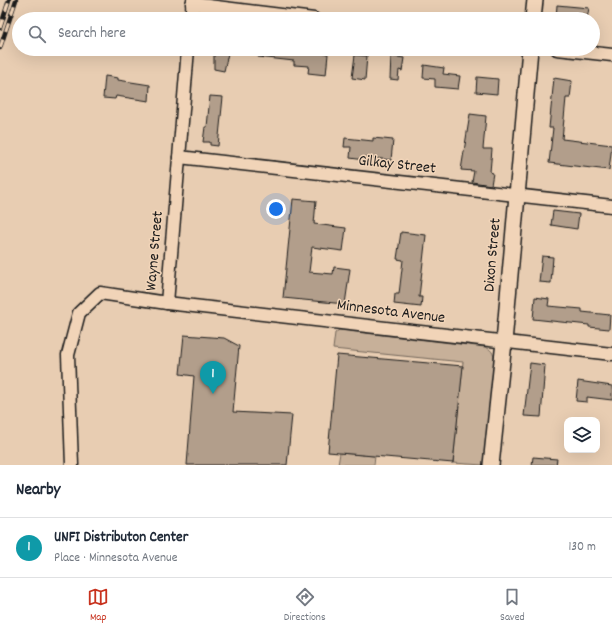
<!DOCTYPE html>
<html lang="en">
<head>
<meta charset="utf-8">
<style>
  :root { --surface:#fff; --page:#f6f6f7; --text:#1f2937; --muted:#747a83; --line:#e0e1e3; --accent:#c8321e }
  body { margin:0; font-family:Dekko,sans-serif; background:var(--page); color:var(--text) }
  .controls { position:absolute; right:12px; bottom:12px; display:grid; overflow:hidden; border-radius:8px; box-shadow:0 4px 16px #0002 }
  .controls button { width:36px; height:36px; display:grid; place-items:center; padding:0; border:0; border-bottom:1px solid var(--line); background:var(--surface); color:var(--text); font:20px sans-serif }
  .you { position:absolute; left:276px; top:209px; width:14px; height:14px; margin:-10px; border:3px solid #fff; border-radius:50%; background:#1a73e8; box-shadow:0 0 0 6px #1a73e833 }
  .badge { display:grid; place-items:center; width:26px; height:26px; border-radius:50%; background:var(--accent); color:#fff; font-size:13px; font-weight:700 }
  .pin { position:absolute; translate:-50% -33px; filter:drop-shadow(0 1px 2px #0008) }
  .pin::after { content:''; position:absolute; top:21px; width:14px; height:12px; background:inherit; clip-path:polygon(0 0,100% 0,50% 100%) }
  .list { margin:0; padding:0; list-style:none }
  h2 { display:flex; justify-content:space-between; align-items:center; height:52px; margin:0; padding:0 16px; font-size:17px }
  h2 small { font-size:13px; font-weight:400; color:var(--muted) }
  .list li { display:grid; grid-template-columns:26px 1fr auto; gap:12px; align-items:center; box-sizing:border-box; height:60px; padding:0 16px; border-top:1px solid var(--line) }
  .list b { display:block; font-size:15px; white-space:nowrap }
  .list p { margin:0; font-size:13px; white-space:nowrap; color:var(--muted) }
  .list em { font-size:13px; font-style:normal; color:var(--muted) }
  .icon { flex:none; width:22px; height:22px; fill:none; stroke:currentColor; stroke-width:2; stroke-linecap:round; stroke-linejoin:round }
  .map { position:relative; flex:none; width:612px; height:465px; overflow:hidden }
  .search { position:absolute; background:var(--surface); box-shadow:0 4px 16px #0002; left:12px; right:12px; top:12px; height:44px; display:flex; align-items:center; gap:10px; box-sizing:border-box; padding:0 14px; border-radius:22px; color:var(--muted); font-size:15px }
  .sheet { height:112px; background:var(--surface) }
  nav { display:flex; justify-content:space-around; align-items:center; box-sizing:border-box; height:56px; border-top:1px solid var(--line); background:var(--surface); font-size:11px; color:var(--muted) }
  nav a { display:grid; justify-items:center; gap:2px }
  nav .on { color:var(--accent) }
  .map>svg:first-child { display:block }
  .green { fill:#c7b099; stroke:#72665a }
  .building { fill:#b29e8b; stroke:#1c1c1c }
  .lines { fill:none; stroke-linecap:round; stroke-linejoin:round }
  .minor-casing { stroke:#1c1c1c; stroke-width:15 }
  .tertiary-casing { stroke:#1c1c1c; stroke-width:18 }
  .minor { stroke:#f1d4b8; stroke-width:12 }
  .tertiary { stroke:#f1d4b8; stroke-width:15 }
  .rail-casing { stroke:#1c1c1c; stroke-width:4.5 }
  .rail { stroke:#f1d4b8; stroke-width:3; stroke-dasharray:9; stroke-linecap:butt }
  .labels { text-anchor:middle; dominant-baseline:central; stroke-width:3; stroke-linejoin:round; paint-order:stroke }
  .street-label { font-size:16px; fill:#1c1c1c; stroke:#f1d4b8 }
</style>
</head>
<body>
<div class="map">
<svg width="612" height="465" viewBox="0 0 612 465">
  <rect width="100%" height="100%" fill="#e8cdb2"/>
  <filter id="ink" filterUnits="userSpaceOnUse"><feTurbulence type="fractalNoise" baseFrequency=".025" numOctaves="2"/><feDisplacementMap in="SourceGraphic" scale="8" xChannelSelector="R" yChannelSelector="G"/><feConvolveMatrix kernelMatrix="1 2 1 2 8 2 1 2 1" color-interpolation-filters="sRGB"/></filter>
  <g filter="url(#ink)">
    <g class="green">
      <path d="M339,330L485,347C491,349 494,353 494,360L483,465L453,463L463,362L333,349L335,333Z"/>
      <polygon points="340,453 375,456 374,465 338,465"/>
    </g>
    <g class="building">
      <polygon points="557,5 589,8 587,19 556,19"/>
      <polygon points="214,49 229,49 224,71 214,69"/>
      <polygon points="259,49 286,49 328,54 326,75 308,73 309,66 294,65 294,61 258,57"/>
      <polygon points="355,55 367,56 365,80 352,78"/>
      <polygon points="391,56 404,58 402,71 399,70 398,80 390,79"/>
      <polygon points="424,65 444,68 443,74 460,76 458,89 435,87 435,79 423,78"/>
      <polygon points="105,76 118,78 118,80 150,85 149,101 116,96 115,99 103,98"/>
      <polygon points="477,77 498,79 497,94 476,92"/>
      <polygon points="554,78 572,81 570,98 566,98 562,139 612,145 609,170 549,163 553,128 549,128"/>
      <polygon points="210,96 223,97 218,146 210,145 210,142 203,142 205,127 207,127"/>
      <polygon points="470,114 486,116 483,149 492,149 490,172 493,173 491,185 472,182 474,171 461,170"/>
      <polygon points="345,138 373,141 373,138 393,140 391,160 365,157 365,160 350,158 351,147 344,147"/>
      <polygon points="293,199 316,201 314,224 346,228 343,251 312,247 309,272 333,274 334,267 350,269 345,304 283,298"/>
      <polygon points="553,211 579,214 577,229 551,225"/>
      <polygon points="401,232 426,235 419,297 422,297 421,307 394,304 395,294 399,294 403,260 397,259"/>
      <polygon points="542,256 553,257 551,283 539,282"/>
      <polygon points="535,297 549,299 548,306 582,309 582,312 610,315 609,329 589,327 589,325 533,319"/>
      <polygon points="184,335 224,338 239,346 233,412 292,415 287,465 187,465 194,376 180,374"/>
      <polygon points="337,355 463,366 453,463 328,452"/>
      <polygon points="530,363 545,365 541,417 524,416"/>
      <polygon points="578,381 612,386 612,400 587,397 587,402 576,401"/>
      <polygon points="533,457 557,459 556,465 532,465"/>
    </g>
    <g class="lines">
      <defs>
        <g id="minor">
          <polyline points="192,4 314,19"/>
          <polyline points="191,19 193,0"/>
          <polyline points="557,49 612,55"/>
          <polyline points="179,157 612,206"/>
          <polyline points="167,303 188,49"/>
          <polyline points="72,465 68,355 79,313 100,293 167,303 612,354"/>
        </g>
        <g id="tertiary">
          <polyline points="533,19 535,0"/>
          <polyline points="491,465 504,342 530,49"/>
        </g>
      </defs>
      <use href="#minor" class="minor-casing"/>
      <use href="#tertiary" class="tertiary-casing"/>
      <use href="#minor" class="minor"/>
      <use href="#tertiary" class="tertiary"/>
      <defs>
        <g id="rail">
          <polyline points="0,28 9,0"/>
          <polyline points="0,48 16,0"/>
        </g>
      </defs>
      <use href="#rail" class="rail-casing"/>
      <use href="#rail" class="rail"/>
    </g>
  </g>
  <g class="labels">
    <g class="street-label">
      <text transform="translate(397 165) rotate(6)">Gilkay Street</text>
      <text transform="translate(155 251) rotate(-85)">Wayne Street</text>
      <text transform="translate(493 255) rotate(-85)">Dixon Street</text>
      <text transform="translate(391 312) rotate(7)">Minnesota Avenue</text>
    </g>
  </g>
</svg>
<div class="controls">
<button><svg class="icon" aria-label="layers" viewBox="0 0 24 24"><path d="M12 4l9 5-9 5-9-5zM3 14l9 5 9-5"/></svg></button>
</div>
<div class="you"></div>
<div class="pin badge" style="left:213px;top:394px;background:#0f9aa8">1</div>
<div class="search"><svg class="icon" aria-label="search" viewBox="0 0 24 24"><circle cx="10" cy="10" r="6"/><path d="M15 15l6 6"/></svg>Search here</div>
</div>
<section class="sheet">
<h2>Nearby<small></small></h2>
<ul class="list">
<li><span class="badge" style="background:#0f9aa8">1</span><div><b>UNFI Distributon Center</b><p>Place · Minnesota Avenue</p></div><em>130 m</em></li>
</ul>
</section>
<nav>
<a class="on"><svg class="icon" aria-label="map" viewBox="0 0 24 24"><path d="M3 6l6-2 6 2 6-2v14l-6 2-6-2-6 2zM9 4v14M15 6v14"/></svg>Map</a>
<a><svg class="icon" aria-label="directions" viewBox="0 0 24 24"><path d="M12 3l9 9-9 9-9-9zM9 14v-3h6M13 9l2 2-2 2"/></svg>Directions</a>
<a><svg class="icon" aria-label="saved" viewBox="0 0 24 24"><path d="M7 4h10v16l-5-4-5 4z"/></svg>Saved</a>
</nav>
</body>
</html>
